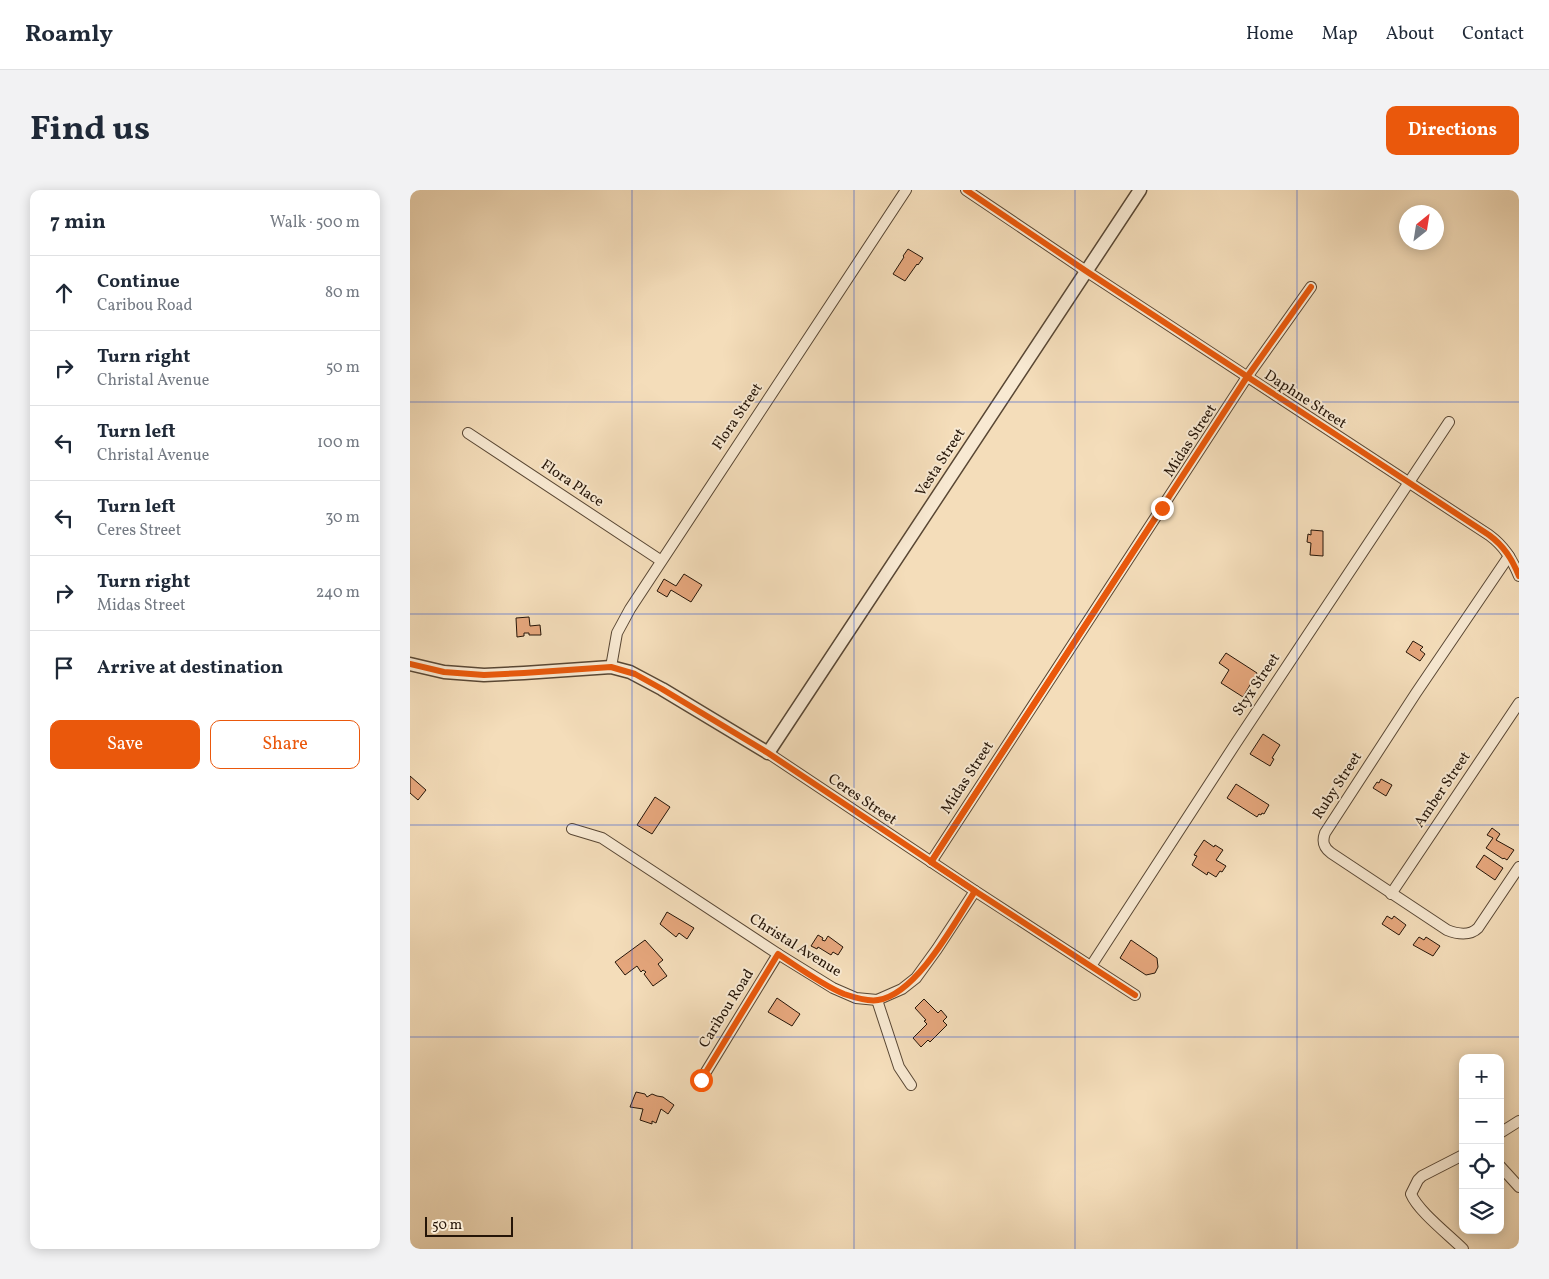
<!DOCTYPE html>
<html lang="en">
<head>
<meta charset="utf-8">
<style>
  :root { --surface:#fff; --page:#f2f2f3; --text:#1f2937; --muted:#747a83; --line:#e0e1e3; --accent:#ea580c }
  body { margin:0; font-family:Vollkorn,serif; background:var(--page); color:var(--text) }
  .controls { position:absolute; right:15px; bottom:15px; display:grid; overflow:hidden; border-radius:10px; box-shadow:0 2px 12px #0003 }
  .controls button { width:45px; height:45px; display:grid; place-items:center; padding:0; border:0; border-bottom:1px solid var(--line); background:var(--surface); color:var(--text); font:25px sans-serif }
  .compass { position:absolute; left:989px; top:15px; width:45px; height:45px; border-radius:50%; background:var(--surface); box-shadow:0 2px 12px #0003; rotate:30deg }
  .scale { position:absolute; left:15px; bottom:12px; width:88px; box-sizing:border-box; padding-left:5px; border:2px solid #251508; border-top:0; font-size:14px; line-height:18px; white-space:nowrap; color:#251508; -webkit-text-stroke:4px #f8e9d2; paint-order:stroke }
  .stop { position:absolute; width:15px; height:15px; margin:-11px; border:4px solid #ea580c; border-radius:50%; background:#fff }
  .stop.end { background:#ea580c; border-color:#fff; box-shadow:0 1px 5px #0008 }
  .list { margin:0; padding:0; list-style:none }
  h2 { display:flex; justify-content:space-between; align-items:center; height:65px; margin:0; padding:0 20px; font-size:21px }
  h2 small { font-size:16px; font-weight:400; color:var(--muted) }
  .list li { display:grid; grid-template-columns:32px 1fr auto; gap:15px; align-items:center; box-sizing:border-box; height:75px; padding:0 20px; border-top:1px solid var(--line) }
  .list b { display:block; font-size:19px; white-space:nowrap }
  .list p { margin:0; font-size:16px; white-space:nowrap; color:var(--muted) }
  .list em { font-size:16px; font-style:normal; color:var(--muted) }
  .actions { display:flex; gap:10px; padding:15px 20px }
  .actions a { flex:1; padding:11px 0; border:1px solid var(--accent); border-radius:10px; text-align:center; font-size:18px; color:var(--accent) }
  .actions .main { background:var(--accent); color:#fff }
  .icon { flex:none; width:28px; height:28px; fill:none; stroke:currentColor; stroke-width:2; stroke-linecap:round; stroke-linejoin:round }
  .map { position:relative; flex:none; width:1109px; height:1059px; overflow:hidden; border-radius:10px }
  header { display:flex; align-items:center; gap:30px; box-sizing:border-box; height:70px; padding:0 25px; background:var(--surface); border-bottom:1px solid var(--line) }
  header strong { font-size:24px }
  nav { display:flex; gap:28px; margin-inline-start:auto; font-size:18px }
  .intro { display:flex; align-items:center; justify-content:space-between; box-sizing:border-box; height:120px; padding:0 30px }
  h1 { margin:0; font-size:35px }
  .button { padding:12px 22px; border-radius:10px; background:var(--accent); color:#fff; font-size:18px; font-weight:700 }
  main { display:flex; gap:30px; padding:0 30px }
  aside { flex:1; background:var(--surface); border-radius:10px; box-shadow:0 2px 12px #0003 }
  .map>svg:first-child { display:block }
  .building { fill:#e5a67c; stroke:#251508 }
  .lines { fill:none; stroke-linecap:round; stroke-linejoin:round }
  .minor-casing { stroke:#594734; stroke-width:12 }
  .tertiary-casing { stroke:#594734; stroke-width:15 }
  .minor { stroke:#f8e9d2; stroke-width:10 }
  .tertiary { stroke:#f8e9d2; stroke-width:12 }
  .cycleway-casing { stroke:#f8e9d2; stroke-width:9 }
  .cycleway { stroke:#e8590c; stroke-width:6 }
  .route { stroke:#ea580c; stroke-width:6 }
  .grid { fill:none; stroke:#1d4ed8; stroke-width:1; stroke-opacity:0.55 }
  .labels { text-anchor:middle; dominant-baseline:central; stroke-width:4; stroke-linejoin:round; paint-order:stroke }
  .street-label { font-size:15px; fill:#251508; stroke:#f8e9d2 }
</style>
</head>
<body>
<header>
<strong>Roamly</strong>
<nav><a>Home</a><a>Map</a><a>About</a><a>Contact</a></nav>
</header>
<div class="intro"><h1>Find us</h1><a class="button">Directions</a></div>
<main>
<aside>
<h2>7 min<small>Walk · 500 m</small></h2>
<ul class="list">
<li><svg class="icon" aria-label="ahead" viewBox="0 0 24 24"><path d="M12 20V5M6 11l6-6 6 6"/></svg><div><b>Continue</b><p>Caribou Road</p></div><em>80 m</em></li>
<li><svg class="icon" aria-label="right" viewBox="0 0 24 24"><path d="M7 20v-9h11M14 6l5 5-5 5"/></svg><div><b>Turn right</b><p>Christal Avenue</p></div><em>50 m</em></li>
<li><svg class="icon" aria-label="left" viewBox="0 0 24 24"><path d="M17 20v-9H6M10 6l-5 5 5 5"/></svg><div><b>Turn left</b><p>Christal Avenue</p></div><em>100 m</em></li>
<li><svg class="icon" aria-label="left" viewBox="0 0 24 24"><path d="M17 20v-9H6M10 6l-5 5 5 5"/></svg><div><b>Turn left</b><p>Ceres Street</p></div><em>30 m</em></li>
<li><svg class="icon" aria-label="right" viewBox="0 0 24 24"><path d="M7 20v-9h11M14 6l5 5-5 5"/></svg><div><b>Turn right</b><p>Midas Street</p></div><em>240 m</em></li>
<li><svg class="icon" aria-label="arrive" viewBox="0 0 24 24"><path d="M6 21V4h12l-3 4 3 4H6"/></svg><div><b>Arrive at destination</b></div></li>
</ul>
<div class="actions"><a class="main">Save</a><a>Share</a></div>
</aside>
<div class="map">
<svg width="1109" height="1059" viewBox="0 0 1109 1059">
  <rect width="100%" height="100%" fill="#f4ddba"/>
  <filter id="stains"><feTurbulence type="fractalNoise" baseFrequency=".004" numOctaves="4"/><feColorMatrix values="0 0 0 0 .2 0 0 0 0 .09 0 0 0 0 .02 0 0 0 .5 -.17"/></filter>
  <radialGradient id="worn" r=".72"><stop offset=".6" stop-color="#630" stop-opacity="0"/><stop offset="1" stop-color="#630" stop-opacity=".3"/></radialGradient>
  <g class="building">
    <polygon points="498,59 513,68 508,75 507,74 495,91 483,84 494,67 493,66"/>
    <polygon points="901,340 913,341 913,366 900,365 901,353 897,352 898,344 901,345"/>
    <polygon points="274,384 292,395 281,412 261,400 257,407 247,401 254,389 266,396"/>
    <polygon points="119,427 120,436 130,435 131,445 119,445 119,443 114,443 114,446 107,447 106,428"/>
    <polygon points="1003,451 1013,457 1010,460 1015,464 1010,471 996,462"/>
    <polygon points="816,463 847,483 833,507 811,493 819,480 809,473"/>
    <polygon points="853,544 870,555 862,568 864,569 860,576 840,564"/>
    <polygon points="0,586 16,600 8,610 0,603"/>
    <polygon points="971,589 982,595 976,606 963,598 967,592 969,593"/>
    <polygon points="826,594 859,615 854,624 852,623 851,625 849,624 847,627 817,608"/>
    <polygon points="245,607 260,617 242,644 227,635"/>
    <polygon points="1082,638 1090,644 1086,650 1104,660 1097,670 1094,668 1093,669 1076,658 1083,648 1077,645"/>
    <polygon points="794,650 804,657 805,655 813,660 806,670 816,676 812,682 810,681 806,687 798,682 797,685 782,675 787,666 784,665"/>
    <polygon points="1074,665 1093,678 1085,690 1066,677"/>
    <polygon points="257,722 284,738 277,749 269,743 266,747 250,734"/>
    <polygon points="977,726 982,729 984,726 996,735 989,745 972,734"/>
    <polygon points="408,745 413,748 412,750 415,751 418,746 433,757 428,765 423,762 421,765 408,757 407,759 401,756"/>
    <polygon points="1009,747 1014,750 1016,747 1030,756 1023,766 1003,755"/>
    <polygon points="235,750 253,770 248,774 257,786 243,796 234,784 236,782 233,780 231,782 227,776 215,785 205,772"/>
    <polygon points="721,750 747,768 748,777 745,783 736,785 710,768"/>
    <polygon points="367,808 390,824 382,836 358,822"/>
    <polygon points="514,809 528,823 531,820 537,827 533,831 537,835 520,852 518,850 511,857 503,848 517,834 514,831 516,830 505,818"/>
    <polygon points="226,902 235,904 237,907 242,904 247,906 253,907 264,915 258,924 251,919 246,933 242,931 242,934 230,930 233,919 220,917"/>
  </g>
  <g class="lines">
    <defs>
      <g id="minor">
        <path d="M556,0L676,81L1079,345C1094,356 1102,369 1109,386"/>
        <polyline points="58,243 250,370"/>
        <path d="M1099,366L1006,503L915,643C912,651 913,657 921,663L1037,740C1047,744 1060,746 1068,738L1109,677"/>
        <polyline points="201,477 207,443 220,419 496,0"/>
        <polyline points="358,563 565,701 725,805"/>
        <polyline points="162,639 192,648 368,764 423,798 446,808 467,810 492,799 506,788 527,759 565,701"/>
        <polyline points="521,672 837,187 901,97"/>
        <polyline points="981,704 1109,513"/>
        <polyline points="681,776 826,553 1039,232"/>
        <polyline points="467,810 489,877 501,895"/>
        <polyline points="291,890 368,764"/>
        <polyline points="1090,943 1109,931"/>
        <polyline points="1090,976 1109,997"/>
        <path d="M1053,1059C1039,1045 1008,1021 1001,1004L1008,990L1012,986L1053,965"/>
      </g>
      <polyline id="tertiary" points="0,474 34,482 74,485 114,483 201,477 220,482 252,499 358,563 730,0"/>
    </defs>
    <use href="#minor" class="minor-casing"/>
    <use href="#tertiary" class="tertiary-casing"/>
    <use href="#minor" class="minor"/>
    <use href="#tertiary" class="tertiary"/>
    <defs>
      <g id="cycleway">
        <path d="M556,0L676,81L1079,345C1094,356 1102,369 1109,386"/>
        <polyline points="0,474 34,482 74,485 114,483 201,477 225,484 252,499 358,563 565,701 725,805"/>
        <polyline points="521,672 837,187 901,97"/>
      </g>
    </defs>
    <use href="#cycleway" class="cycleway-casing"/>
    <use href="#cycleway" class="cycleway"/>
  </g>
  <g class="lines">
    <path class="route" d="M291,890L368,764C388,777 412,795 434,804C443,807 458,812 468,810C507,804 545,732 565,701L521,672L752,318"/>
  </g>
  <path class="grid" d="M222,0V1059M444,0V1059M665,0V1059M887,0V1059M0,212H1109M0,424H1109M0,635H1109M0,847H1109"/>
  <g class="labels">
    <g class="street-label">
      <text transform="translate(895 210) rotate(33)">Daphne Street</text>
      <text transform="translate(328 227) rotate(-56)">Flora Street</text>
      <text transform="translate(781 251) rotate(-57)">Midas Street</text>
      <text transform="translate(531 273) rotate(-57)">Vesta Street</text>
      <text transform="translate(162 294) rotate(34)">Flora Place</text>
      <text transform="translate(847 495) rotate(-56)">Styx Street</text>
      <text transform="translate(558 588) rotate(-57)">Midas Street</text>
      <text transform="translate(928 596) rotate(-57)">Ruby Street</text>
      <text transform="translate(1033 600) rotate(-56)">Amber Street</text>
      <text transform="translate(452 610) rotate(34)">Ceres Street</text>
      <text transform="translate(385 756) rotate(32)">Christal Avenue</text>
      <text transform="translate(317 819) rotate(-58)">Caribou Road</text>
    </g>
  </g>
  <rect width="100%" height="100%" filter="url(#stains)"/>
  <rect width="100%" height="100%" fill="url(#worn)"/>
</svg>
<div class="controls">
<button>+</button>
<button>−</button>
<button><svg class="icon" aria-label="locate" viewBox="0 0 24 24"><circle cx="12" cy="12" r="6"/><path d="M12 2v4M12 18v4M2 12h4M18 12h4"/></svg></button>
<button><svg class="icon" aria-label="layers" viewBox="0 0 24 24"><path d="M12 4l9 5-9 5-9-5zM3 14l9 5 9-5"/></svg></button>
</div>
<svg class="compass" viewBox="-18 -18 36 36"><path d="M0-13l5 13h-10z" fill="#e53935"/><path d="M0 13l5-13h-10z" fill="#747a83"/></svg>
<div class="scale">50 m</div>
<div class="stop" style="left:291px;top:890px"></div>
<div class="stop end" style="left:752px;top:318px"></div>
</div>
</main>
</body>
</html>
